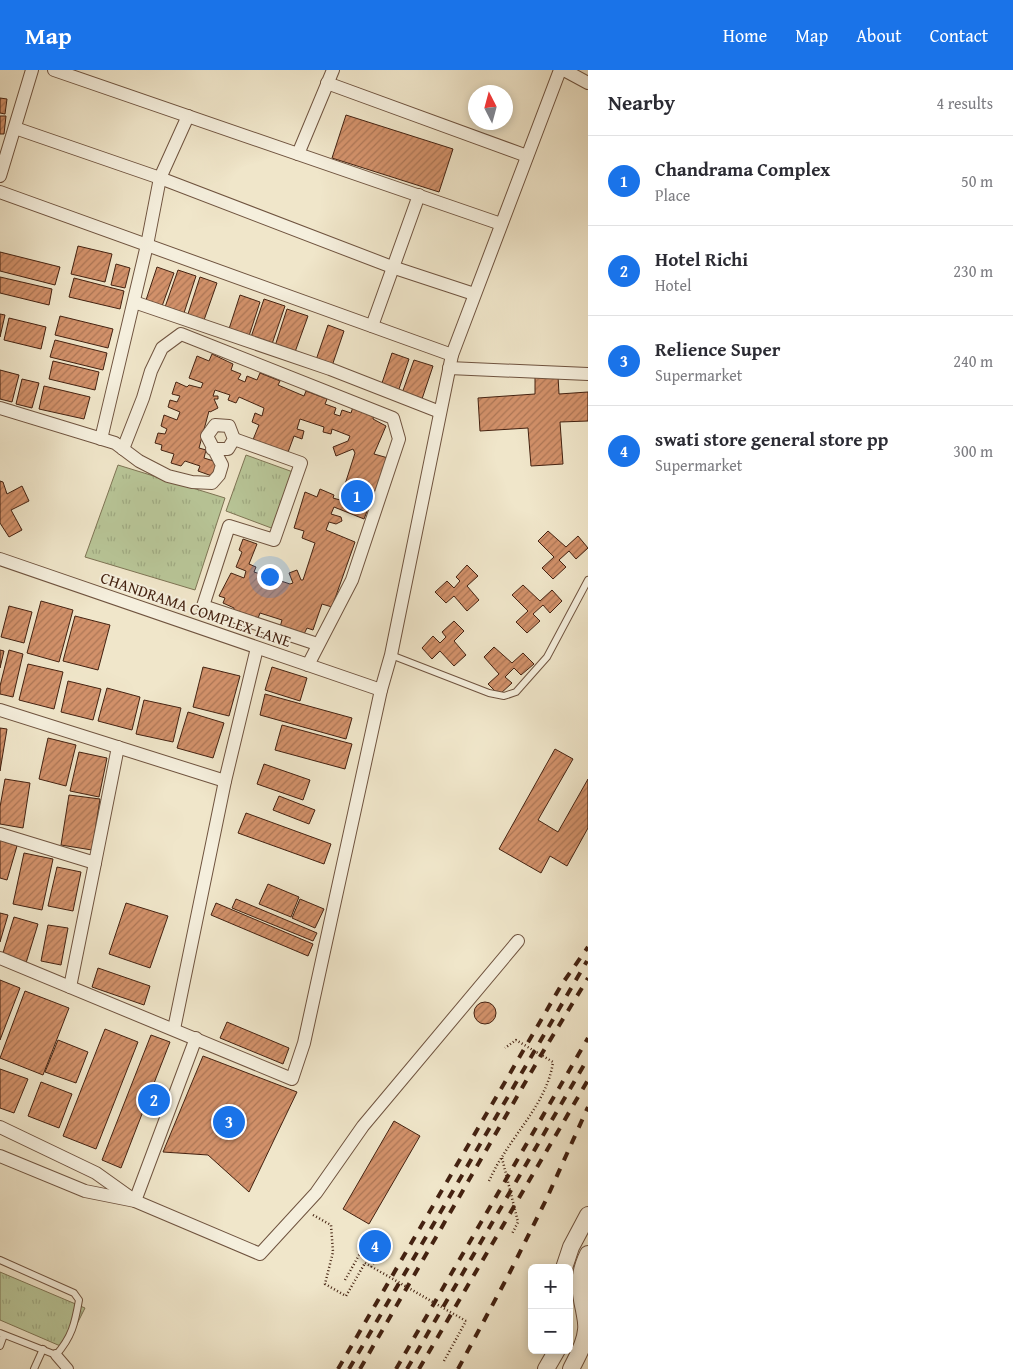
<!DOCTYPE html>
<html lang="en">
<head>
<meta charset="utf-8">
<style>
  :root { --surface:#fff; --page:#f7f7f7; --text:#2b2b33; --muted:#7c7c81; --line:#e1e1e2; --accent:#1a73e8 }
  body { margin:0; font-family:"Gentium Book Plus",serif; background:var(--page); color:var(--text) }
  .controls { position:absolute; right:15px; bottom:15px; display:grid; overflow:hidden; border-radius:8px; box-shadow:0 2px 8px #0003 }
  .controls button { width:45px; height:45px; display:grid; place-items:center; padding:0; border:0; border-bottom:1px solid var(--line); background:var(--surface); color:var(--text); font:25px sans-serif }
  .compass { position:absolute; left:468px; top:15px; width:45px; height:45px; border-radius:50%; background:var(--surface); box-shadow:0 2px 8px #0003; rotate:354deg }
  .you { position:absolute; left:269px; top:506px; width:18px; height:18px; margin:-12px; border:4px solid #fff; border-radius:50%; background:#1a73e8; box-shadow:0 0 0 8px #1a73e833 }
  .badge { display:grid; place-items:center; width:32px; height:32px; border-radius:50%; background:var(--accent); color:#fff; font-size:16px; font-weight:700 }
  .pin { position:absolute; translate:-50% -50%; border:2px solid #fff; box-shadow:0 1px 5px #0006 }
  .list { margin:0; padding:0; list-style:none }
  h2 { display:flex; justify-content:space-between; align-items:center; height:65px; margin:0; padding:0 20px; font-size:21px }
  h2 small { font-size:16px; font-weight:400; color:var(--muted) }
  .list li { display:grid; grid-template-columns:32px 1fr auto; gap:15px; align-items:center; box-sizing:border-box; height:90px; padding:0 20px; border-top:1px solid var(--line) }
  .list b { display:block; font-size:19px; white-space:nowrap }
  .list p { margin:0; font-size:16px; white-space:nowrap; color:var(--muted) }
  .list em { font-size:16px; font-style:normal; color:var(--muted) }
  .map { position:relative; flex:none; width:588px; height:1299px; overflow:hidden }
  header { display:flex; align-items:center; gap:30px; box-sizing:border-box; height:70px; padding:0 25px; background:var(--accent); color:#fff }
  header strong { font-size:24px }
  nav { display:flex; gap:28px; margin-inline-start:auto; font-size:18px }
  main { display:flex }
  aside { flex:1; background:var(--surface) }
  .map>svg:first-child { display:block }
  .grass { fill:url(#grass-tufts); stroke:#7e7454 }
  .building { fill:url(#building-hatch); stroke:#421 }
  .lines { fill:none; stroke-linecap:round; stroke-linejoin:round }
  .service-casing { stroke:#6f533f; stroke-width:8 }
  .pedestrian-casing { stroke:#6f533f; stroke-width:12 }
  .minor-casing { stroke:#6f533f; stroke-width:14 }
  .tertiary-casing { stroke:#6f533f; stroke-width:18 }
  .path { stroke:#421; stroke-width:2.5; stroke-dasharray:1 2.5; stroke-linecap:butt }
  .service { stroke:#f5efdd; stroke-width:6 }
  .pedestrian { stroke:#f5efdd; stroke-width:10 }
  .minor { stroke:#f5efdd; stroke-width:12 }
  .tertiary { stroke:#f5efdd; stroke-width:16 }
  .rail { stroke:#421; stroke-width:4; stroke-dasharray:9 9; stroke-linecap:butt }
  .path-bridge { stroke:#421; stroke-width:2.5; stroke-dasharray:1 2.5; stroke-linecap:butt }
  .labels { text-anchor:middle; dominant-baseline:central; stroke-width:4; stroke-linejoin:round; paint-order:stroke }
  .street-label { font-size:16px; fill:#421; stroke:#f5efdd }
</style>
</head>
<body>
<header>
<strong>Map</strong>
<nav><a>Home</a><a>Map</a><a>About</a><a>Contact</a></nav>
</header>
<main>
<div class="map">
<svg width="588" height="1299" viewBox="0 0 588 1299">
  <defs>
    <pattern id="grass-tufts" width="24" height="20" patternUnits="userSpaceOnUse" patternTransform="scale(1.25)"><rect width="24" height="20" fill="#b8c597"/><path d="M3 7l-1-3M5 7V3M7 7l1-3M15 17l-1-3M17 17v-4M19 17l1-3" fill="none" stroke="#9fa981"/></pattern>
    <pattern id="building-hatch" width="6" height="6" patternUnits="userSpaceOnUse" patternTransform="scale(1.25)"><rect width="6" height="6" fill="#d2916a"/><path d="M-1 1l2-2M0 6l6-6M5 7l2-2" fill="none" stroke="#ac7656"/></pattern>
  </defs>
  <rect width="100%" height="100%" fill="#f0e6ca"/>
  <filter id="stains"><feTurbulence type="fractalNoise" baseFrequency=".004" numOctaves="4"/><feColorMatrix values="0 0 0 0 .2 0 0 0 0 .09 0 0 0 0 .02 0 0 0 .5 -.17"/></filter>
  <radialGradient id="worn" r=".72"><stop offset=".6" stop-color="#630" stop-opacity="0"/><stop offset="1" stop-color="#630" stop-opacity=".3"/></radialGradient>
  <g class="grass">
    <polygon points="246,385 293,402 274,459 226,441"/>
    <polygon points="118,395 225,428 195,520 85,487"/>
    <polygon points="0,1202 85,1238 65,1278 0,1250"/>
  </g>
  <g class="building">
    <polygon points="0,28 7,29 5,44 0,43"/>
    <polygon points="346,45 453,79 439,122 332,88"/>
    <polygon points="0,46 6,46 4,64 0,64"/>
    <polygon points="78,176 112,184 105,212 71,204"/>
    <polygon points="0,182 60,197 55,215 0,201"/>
    <polygon points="116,194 130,198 125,218 111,215"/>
    <polygon points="157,197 174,203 161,239 145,233"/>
    <polygon points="178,200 196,206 183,246 164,240"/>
    <polygon points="0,207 52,219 49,235 0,223"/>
    <polygon points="200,207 217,213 203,253 187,247"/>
    <polygon points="74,208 124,221 120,239 69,227"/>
    <polygon points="240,225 260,232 248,269 228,262"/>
    <polygon points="264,229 285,236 271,277 250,270"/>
    <polygon points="287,239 308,246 295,282 275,276"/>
    <polygon points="0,244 5,245 0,267"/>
    <polygon points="60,246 113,259 108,278 55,265"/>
    <polygon points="9,248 46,257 41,279 4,270"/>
    <polygon points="328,255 344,261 332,296 316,290"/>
    <polygon points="55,270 107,283 103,300 50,287"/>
    <polygon points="392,283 409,289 398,322 381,316"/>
    <polygon points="212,284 233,294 231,300 241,304 238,309 245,312 247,306 257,310 260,303 280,311 278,315 304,326 306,321 327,329 325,334 336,338 334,344 340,346 342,340 351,343 353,337 374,345 373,349 386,356 374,384 388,388 364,449 334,437 331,444 341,447 342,451 336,454 329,452 326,460 355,472 332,537 322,534 313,560 307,558 303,566 280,557 282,550 260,543 257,551 233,542 234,538 223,533 225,528 219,526 231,503 244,508 246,501 236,497 242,482 239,480 243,469 257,474 249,494 256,497 254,502 290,514 293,513 289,503 297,500 301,510 303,510 315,473 302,468 304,461 294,458 305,422 317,427 320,419 334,425 333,428 340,430 355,383 353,379 336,386 333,377 348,371 350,366 332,359 331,364 323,362 324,357 300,349 297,359 304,361 302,369 294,366 287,385 252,372 259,355 252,352 255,343 262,346 264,338 239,327 236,333 228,330 230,325 215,320 213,326 218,326 218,329 214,329 218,338 210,342 209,341 199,378 206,380 204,388 217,392 212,406 198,401 200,396 185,391 181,396 171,393 174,384 161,380 162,375 155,373 158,363 165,364 167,359 161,356 164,345 177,350 180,342 168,337 170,330 177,332 180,326 172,324 176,312 187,317 189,315 201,318 203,313 189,308 197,286 209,291"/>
    <polygon points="414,290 433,296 421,332 401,326"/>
    <polygon points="53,291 99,302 95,320 49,309"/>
    <polygon points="0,300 19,305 12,332 0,329"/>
    <polygon points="558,306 559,324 588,322 588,351 560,352 563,394 531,396 528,358 480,361 478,328 535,324 535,307"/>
    <polygon points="22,309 39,313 32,338 16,334"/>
    <polygon points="44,316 90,327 84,349 39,339"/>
    <polygon points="0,411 3,412 7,424 22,416 29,431 11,440 22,460 9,467 0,453"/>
    <polygon points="548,461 566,477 578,466 588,478 576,489 569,481 559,490 566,497 553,509 542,498 554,487 538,471"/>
    <polygon points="467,495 478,506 467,516 479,530 467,541 454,526 446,533 435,522 447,511 454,518 460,511 456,507"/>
    <polygon points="523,515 540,531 552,520 562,531 550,543 543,535 533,544 540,551 527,563 516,552 528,541 512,525"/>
    <polygon points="41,531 73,540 59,592 27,583"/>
    <polygon points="9,536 32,542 24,573 1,567"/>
    <polygon points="75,546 110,555 98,600 63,591"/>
    <polygon points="454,551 464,561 454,571 466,585 454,596 440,581 432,589 422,578 433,566 440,573 446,567 442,562"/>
    <polygon points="494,577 512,593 523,583 534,594 521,605 514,598 505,607 512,613 499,625 488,614 499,604 484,587"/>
    <polygon points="0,580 4,581 0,598"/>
    <polygon points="9,580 23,584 13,627 0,624 0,616"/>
    <polygon points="28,594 63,602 54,639 19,630"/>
    <polygon points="203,597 240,606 229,646 193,637"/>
    <polygon points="272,597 307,608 300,631 265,620"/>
    <polygon points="68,611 101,619 93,650 61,642"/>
    <polygon points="107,618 140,627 132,660 98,651"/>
    <polygon points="265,624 352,648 346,669 260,645"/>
    <polygon points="144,630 181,638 173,672 136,664"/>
    <polygon points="188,642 224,653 213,688 177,678"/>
    <polygon points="282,655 352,674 345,699 275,680"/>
    <polygon points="0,658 7,659 0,701"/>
    <polygon points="48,668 76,675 66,716 39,709"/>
    <polygon points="555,679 573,689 538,750 558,762 588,709 588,758 567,796 550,786 541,803 499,779"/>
    <polygon points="79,682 107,688 99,727 70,721"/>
    <polygon points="264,694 310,710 303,730 257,714"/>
    <polygon points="5,709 30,713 23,758 0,754 0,737"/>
    <polygon points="69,725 100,729 92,780 61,775"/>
    <polygon points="279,726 315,740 309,754 273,740"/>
    <polygon points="246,743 331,774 324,794 238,763"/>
    <polygon points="0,770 17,776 7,810 0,808"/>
    <polygon points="24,783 53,789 42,840 13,834"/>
    <polygon points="57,797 81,802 73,841 48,836"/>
    <polygon points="268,814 299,827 291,847 259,834"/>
    <polygon points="236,829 317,863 313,871 232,838"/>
    <polygon points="300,829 324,839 315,858 292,848"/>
    <polygon points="126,833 168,846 150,898 109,884"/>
    <polygon points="216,833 313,874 308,886 211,845"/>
    <polygon points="0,843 8,845 0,872"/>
    <polygon points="14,847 38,854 26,893 2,886"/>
    <polygon points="48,855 68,858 61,895 41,891"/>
    <polygon points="98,898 150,916 144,935 92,917"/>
    <polygon points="0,910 20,918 0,970"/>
    <polygon points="25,921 69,938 43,1005 0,988"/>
    <circle cx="485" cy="943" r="11"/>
    <polygon points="227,952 289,978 283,994 220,968"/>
    <polygon points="105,959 138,972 96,1079 63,1066"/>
    <polygon points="151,965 170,972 121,1098 102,1090"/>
    <polygon points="58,970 88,982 76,1013 45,1002"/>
    <polygon points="203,986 297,1022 249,1122 208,1085 163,1082"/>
    <polygon points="0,999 28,1009 14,1043 0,1038"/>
    <polygon points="41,1012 72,1024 59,1058 28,1046"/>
    <polygon points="394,1051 420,1066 369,1154 343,1139"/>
  </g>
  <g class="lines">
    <defs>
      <g id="service">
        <polyline points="391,585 489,623 504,626 516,622 547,587 588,510"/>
        <path d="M0,1190L74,1223L79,1230C75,1253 72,1267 56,1285L0,1263"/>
        <polyline points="0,1276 4,1265"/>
        <polyline points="34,1299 43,1279"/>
      </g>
      <polyline id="pedestrian" points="56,1285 68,1299"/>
      <g id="minor">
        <polyline points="54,0 501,154"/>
        <polyline points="564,0 588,13"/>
        <polyline points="327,13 527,86"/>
        <polyline points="15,58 160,108 392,197 474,224"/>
        <polyline points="298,84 333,0"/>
        <polyline points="0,106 32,0"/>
        <polyline points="0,122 452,285"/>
        <polyline points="134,232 330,299 440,342"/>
        <polyline points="372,256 419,125"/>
        <polyline points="449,298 588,304"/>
        <polyline points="0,338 115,373 139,391 168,406 192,412 212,413 219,405 222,395 207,366 215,355 229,356 234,369 228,379 212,379"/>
        <polyline points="101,369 147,175 160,108 188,46"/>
        <polyline points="234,369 301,393 274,470 229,456 203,536 317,574"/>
        <polyline points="123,379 143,328 151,301 162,278 181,264 393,348 399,369 352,510 308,595"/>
        <polyline points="0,489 381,620"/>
        <polyline points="0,640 225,711"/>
        <polyline points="0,764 95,793 118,677"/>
        <polyline points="0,888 292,1009 304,973 381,620 391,585 452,285 560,0"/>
        <polyline points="70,917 95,793"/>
        <polyline points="174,959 225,711 257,578"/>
        <polyline points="0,1057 96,1103 131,1128"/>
        <polyline points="0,1086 85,1121 135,1131 260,1184 316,1123 363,1056 518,871"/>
        <polyline points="135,1131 196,968"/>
      </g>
      <g id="tertiary">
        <polyline points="564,1198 571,1177 588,1145"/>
        <polyline points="546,1299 557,1280"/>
        <path d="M571,1299C577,1287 585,1274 586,1260C587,1253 585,1246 584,1240C579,1218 578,1205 588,1184"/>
      </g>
    </defs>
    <use href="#service" class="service-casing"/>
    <use href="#pedestrian" class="pedestrian-casing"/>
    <use href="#minor" class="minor-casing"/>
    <use href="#tertiary" class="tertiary-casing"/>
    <g class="path">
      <polyline points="502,1088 518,1152 512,1164"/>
      <path d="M489,1111C493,1103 497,1094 502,1087C520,1057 548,1028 553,992L516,970L505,978"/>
      <polyline points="313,1145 331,1155 333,1182 325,1214 346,1226 365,1193"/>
      <polyline points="345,1210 362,1180 376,1189 371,1197"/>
      <polyline points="444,1291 466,1251"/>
    </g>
    <use href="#service" class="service"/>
    <use href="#pedestrian" class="pedestrian"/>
    <use href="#minor" class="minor"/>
    <use href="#tertiary" class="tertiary"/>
    <g class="rail">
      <polyline points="338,1299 562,914 588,877"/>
      <polyline points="349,1299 587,891"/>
      <polyline points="360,1299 541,985 588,908"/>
      <polyline points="396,1299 588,968"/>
      <polyline points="407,1299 588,988"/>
      <polyline points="419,1299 588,1010"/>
      <polyline points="458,1299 508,1206 546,1130 588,1037"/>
    </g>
    <polyline class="path-bridge" points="365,1193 466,1251"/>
  </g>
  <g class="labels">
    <g class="street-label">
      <text transform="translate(196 539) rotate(19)">CHANDRAMA COMPLEX LANE</text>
    </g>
  </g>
  <rect width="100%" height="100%" filter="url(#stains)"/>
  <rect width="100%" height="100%" fill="url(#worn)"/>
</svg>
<div class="controls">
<button>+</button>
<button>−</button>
</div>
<svg class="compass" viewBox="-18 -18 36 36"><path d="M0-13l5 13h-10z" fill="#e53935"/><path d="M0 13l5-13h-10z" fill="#7c7c81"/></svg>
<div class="you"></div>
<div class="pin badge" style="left:357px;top:426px">1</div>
<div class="pin badge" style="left:154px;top:1030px">2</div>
<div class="pin badge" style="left:229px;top:1052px">3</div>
<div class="pin badge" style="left:375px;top:1176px">4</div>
</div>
<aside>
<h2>Nearby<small>4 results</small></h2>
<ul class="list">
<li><span class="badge">1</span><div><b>Chandrama Complex</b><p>Place</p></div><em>50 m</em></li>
<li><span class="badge">2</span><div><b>Hotel Richi</b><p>Hotel</p></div><em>230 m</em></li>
<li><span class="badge">3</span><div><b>Relience Super</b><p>Supermarket</p></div><em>240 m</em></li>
<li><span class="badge">4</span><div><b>swati store general store pp</b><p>Supermarket</p></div><em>300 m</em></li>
</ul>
</aside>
</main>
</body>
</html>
